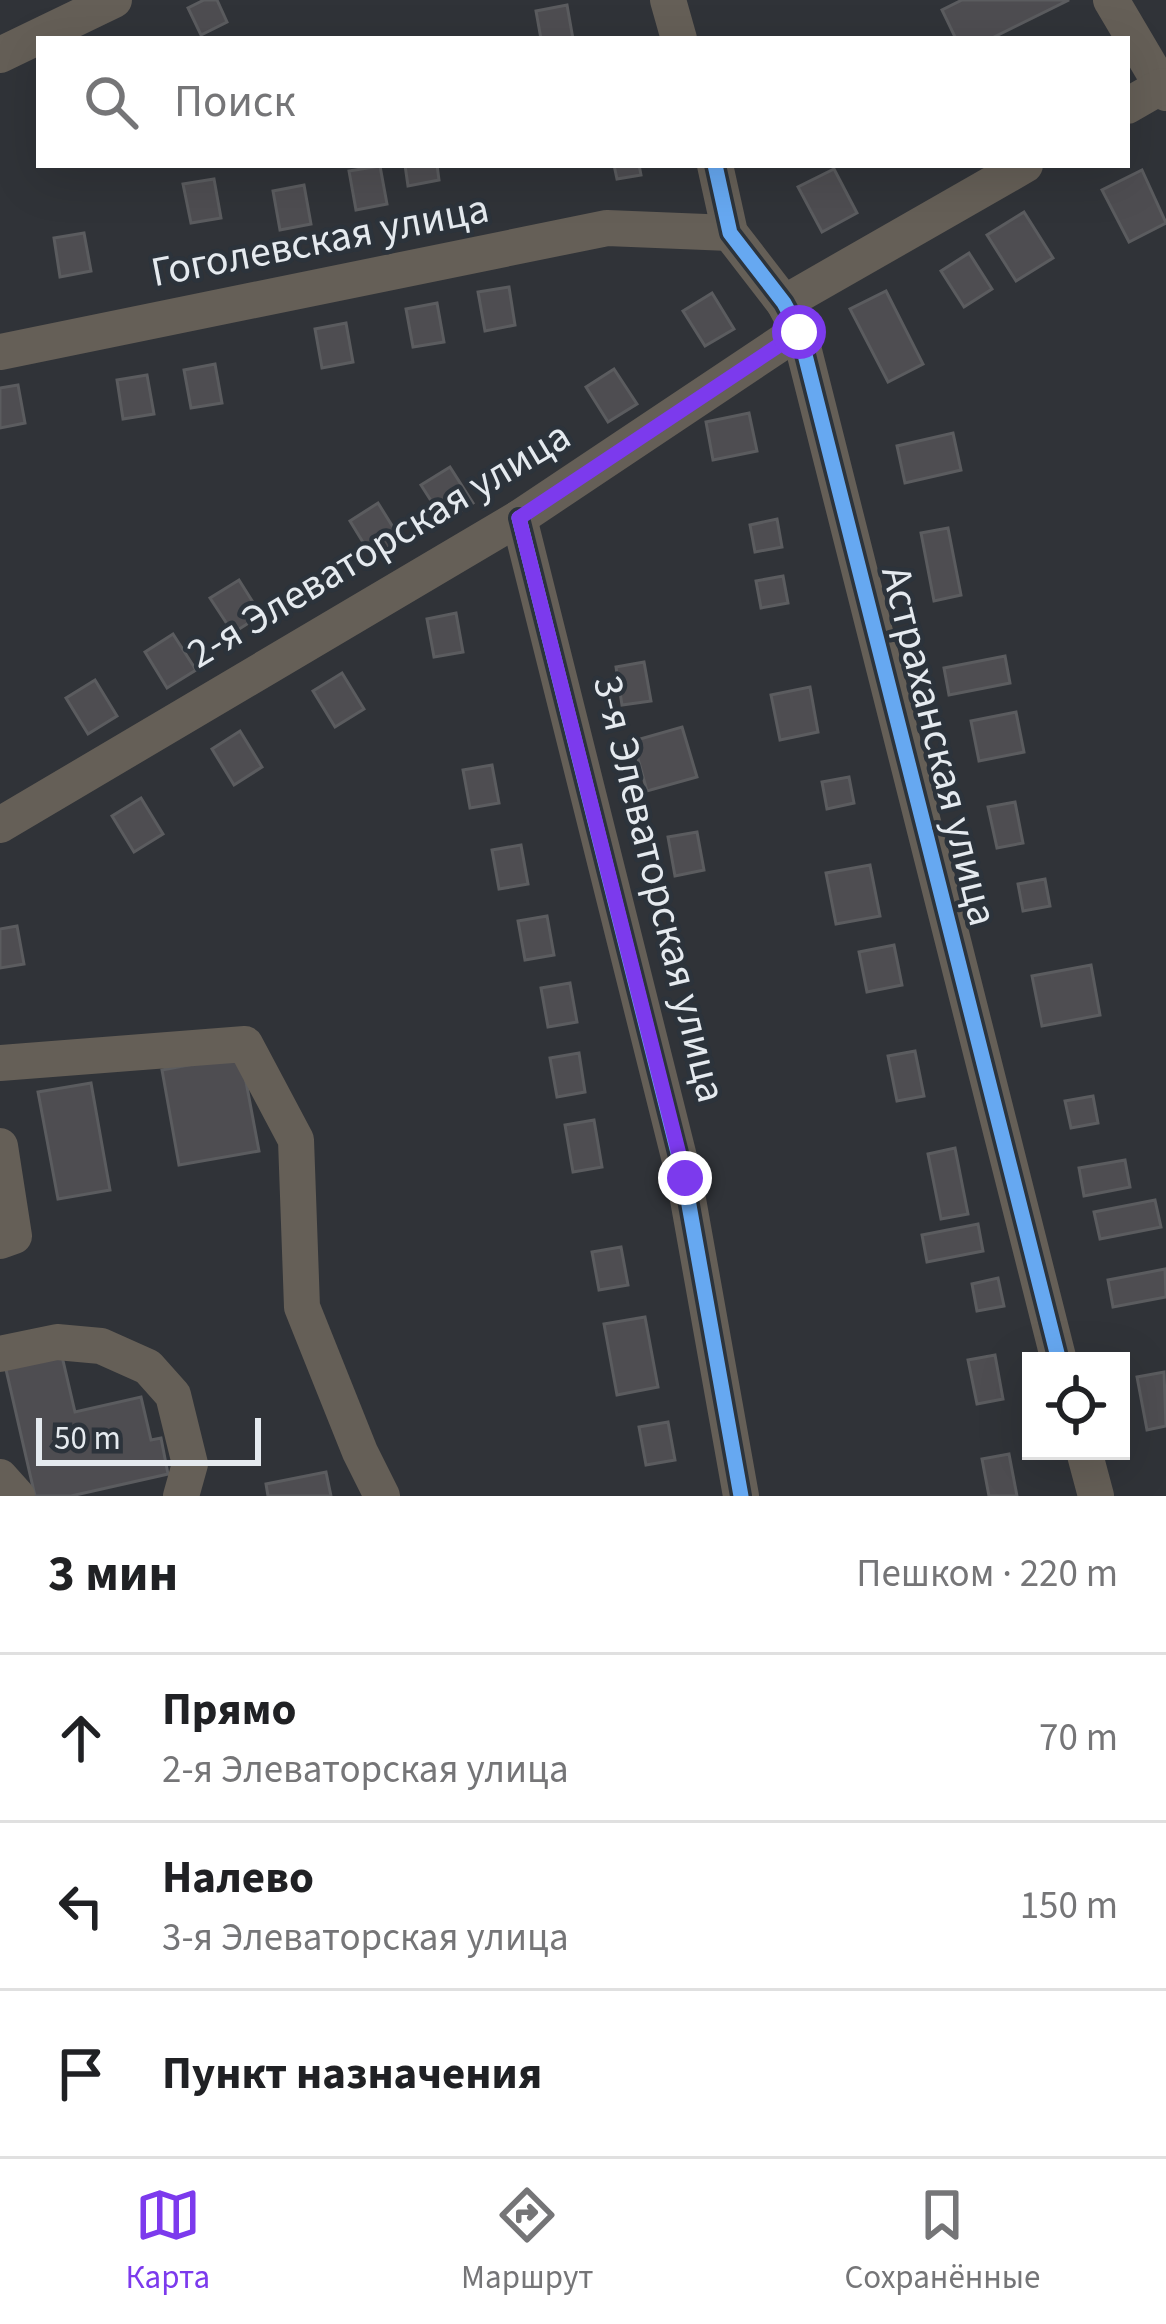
<!DOCTYPE html>
<html lang="ru">
<head>
<meta charset="utf-8">
<style>
  :root { --surface:#fff; --page:#f6f6f6; --text:#202124; --muted:#757577; --line:#e0e0e0; --accent:#7c3aed }
  body { margin:0; font-family:"Source Sans 3",sans-serif; background:var(--page); color:var(--text) }
  .controls { position:absolute; right:36px; bottom:36px; display:grid; overflow:hidden; border-radius:0px; box-shadow:0 12px 48px #0002 }
  .controls button { width:108px; height:108px; display:grid; place-items:center; padding:0; border:0; border-bottom:3px solid var(--line); background:var(--surface); color:var(--text); font:60px sans-serif }
  .scale { position:absolute; left:36px; bottom:30px; width:225px; box-sizing:border-box; padding-left:12px; border:6px solid #e5eaef; border-top:0; font-size:33px; line-height:42px; white-space:nowrap; color:#e5eaef; -webkit-text-stroke:9px #2c333b; paint-order:stroke }
  .stop { position:absolute; width:36px; height:36px; margin:-27px; border:9px solid #7c3aed; border-radius:50%; background:#fff }
  .stop.end { background:#7c3aed; border-color:#fff; box-shadow:0 3px 12px #0008 }
  .list { margin:0; padding:0; list-style:none }
  h2 { display:flex; justify-content:space-between; align-items:center; height:156px; margin:0; padding:0 48px; font-size:51px }
  h2 small { font-size:39px; font-weight:400; color:var(--muted) }
  .list li { display:grid; grid-template-columns:78px 1fr auto; gap:36px; align-items:center; box-sizing:border-box; height:168px; padding:0 48px; border-top:3px solid var(--line) }
  .list b { display:block; font-size:45px; white-space:nowrap }
  .list p { margin:0; font-size:39px; white-space:nowrap; color:var(--muted) }
  .list em { font-size:39px; font-style:normal; color:var(--muted) }
  .icon { flex:none; width:66px; height:66px; fill:none; stroke:currentColor; stroke-width:2; stroke-linecap:round; stroke-linejoin:round }
  .map { position:relative; flex:none; width:1166px; height:1496px; overflow:hidden }
  .search { position:absolute; background:var(--surface); box-shadow:0 12px 48px #0002; left:36px; right:36px; top:36px; height:132px; display:flex; align-items:center; gap:30px; box-sizing:border-box; padding:0 42px; border-radius:0px; color:var(--muted); font-size:45px }
  .sheet { height:660px; background:var(--surface) }
  nav { display:flex; justify-content:space-around; align-items:center; box-sizing:border-box; height:168px; border-top:3px solid var(--line); background:var(--surface); font-size:33px; color:var(--muted) }
  nav a { display:grid; justify-items:center; gap:6px }
  nav .on { color:var(--accent) }
  .map>svg:first-child { display:block }
  .building { fill:#4e4d51; stroke:#5b5c5f; stroke-width:3 }
  .lines { fill:none; stroke-linecap:round; stroke-linejoin:round }
  .minor { stroke:#655f57; stroke-width:36 }
  .cycleway-casing { stroke:#2c333b; stroke-width:22 }
  .cycleway { stroke:#66a8f1; stroke-width:15 }
  .route { stroke:#7c3aed; stroke-width:15 }
  .labels { text-anchor:middle; dominant-baseline:central; stroke-width:9; stroke-linejoin:round; paint-order:stroke }
  .street-label { font-size:42px; fill:#e5eaef; stroke:#2c333b }
</style>
</head>
<body>
<div class="map">
<svg width="1166" height="1496" viewBox="0 0 1166 1496">
  <rect width="100%" height="100%" fill="#303338"/>
  <g class="building">
    <polygon points="204,0 217,0 227,22 201,35 188,8"/>
    <polygon points="962,0 1069,0 990,39 956,39 942,10"/>
    <polygon points="567,5 573,39 541,39 536,11"/>
    <polygon points="405,165 437,165 439,180 408,186"/>
    <polygon points="614,165 639,165 641,175 617,179"/>
    <polygon points="380,166 387,204 356,210 349,171"/>
    <polygon points="834,169 857,213 822,232 798,187"/>
    <polygon points="1142,170 1166,223 1129,242 1102,190"/>
    <polygon points="214,179 221,218 191,223 183,184"/>
    <polygon points="304,185 311,224 280,230 273,191"/>
    <polygon points="1024,212 1053,258 1016,281 987,235"/>
    <polygon points="84,233 91,271 60,277 54,238"/>
    <polygon points="969,253 992,289 964,307 941,271"/>
    <polygon points="509,287 515,325 485,331 478,292"/>
    <polygon points="886,291 923,364 888,382 850,309"/>
    <polygon points="712,293 734,329 705,346 683,311"/>
    <polygon points="437,303 444,342 413,347 406,309"/>
    <polygon points="346,323 353,362 322,368 315,329"/>
    <polygon points="215,364 222,403 191,408 184,370"/>
    <polygon points="614,369 637,404 608,422 586,387"/>
    <polygon points="147,375 154,414 123,419 117,380"/>
    <polygon points="18,385 25,423 0,428 0,388"/>
    <polygon points="749,413 757,451 713,460 706,422"/>
    <polygon points="953,433 961,470 905,483 897,446"/>
    <polygon points="450,467 473,503 444,521 421,485"/>
    <polygon points="378,503 401,540 372,557 350,521"/>
    <polygon points="777,519 782,547 755,552 750,525"/>
    <polygon points="948,528 961,595 934,601 921,533"/>
    <polygon points="783,576 788,603 761,608 756,581"/>
    <polygon points="239,580 261,615 233,633 210,598"/>
    <polygon points="456,613 463,652 434,657 427,619"/>
    <polygon points="173,634 196,670 167,688 145,652"/>
    <polygon points="1005,656 1010,683 949,695 944,668"/>
    <polygon points="644,662 651,701 622,705 616,667"/>
    <polygon points="342,673 364,709 335,727 313,691"/>
    <polygon points="95,680 117,716 88,734 66,698"/>
    <polygon points="810,687 818,732 780,740 771,695"/>
    <polygon points="1016,712 1024,752 979,761 971,721"/>
    <polygon points="682,727 697,777 647,791 633,741"/>
    <polygon points="240,731 262,767 234,785 212,749"/>
    <polygon points="492,765 499,803 470,808 463,770"/>
    <polygon points="849,777 854,803 827,809 822,782"/>
    <polygon points="141,798 163,834 134,852 112,816"/>
    <polygon points="1015,802 1023,843 997,848 988,807"/>
    <polygon points="697,832 704,870 675,876 668,837"/>
    <polygon points="521,845 528,884 499,889 492,850"/>
    <polygon points="870,865 880,916 836,924 826,873"/>
    <polygon points="1045,879 1050,906 1023,911 1018,884"/>
    <polygon points="547,916 554,955 525,960 518,921"/>
    <polygon points="17,926 24,964 0,968 0,929"/>
    <polygon points="894,945 902,985 867,992 859,952"/>
    <polygon points="1091,965 1100,1015 1042,1026 1032,976"/>
    <polygon points="570,983 577,1022 548,1027 541,988"/>
    <polygon points="915,1051 924,1096 897,1101 888,1056"/>
    <polygon points="579,1053 585,1092 557,1097 550,1058"/>
    <polygon points="241,1055 259,1151 179,1165 162,1070"/>
    <polygon points="91,1083 110,1190 58,1199 38,1092"/>
    <polygon points="1093,1096 1098,1123 1071,1128 1065,1101"/>
    <polygon points="594,1120 602,1167 573,1172 565,1125"/>
    <polygon points="955,1148 968,1214 941,1219 928,1154"/>
    <polygon points="1125,1160 1130,1187 1084,1196 1079,1168"/>
    <polygon points="1155,1200 1161,1227 1100,1239 1094,1212"/>
    <polygon points="978,1224 983,1251 927,1262 922,1235"/>
    <polygon points="621,1247 628,1285 599,1290 592,1252"/>
    <polygon points="1165,1269 1166,1297 1113,1307 1108,1280"/>
    <polygon points="998,1278 1004,1306 977,1311 972,1284"/>
    <polygon points="645,1317 658,1387 617,1395 604,1324"/>
    <polygon points="61,1352 75,1412 141,1397 151,1440 161,1438 168,1474 71,1496 35,1496 5,1365"/>
    <polygon points="995,1355 1003,1399 977,1404 968,1360"/>
    <polygon points="1164,1372 1166,1426 1147,1430 1137,1377"/>
    <polygon points="668,1422 675,1460 646,1465 639,1427"/>
    <polygon points="1009,1454 1017,1496 989,1496 982,1459"/>
    <polygon points="326,1472 331,1496 268,1496 266,1484"/>
  </g>
  <g class="lines">
    <g class="minor">
      <polyline points="668,0 679,39"/>
      <polyline points="1111,0 1166,93"/>
      <polyline points="0,55 114,0"/>
      <polyline points="1127,106 1162,86"/>
      <polyline points="715,165 730,233 784,303 799,331 1059,1361"/>
      <polyline points="784,303 1025,165"/>
      <polyline points="0,352 607,228 730,233"/>
      <polyline points="519,518 684,1177 741,1496"/>
      <polyline points="0,825 519,518 799,331"/>
      <polyline points="0,1063 245,1044 296,1140 302,1307 360,1452 382,1496"/>
      <polyline points="0,1146 14,1236 0,1241"/>
      <polyline points="0,1354 57,1342 101,1346 148,1367 173,1395 190,1464 181,1496"/>
      <polyline points="1084,1451 1096,1496"/>
      <polyline points="0,1477 17,1496"/>
    </g>
    <defs>
      <g id="cycleway">
        <polyline points="715,165 730,233 784,303 799,331 1059,1361"/>
        <polyline points="519,518 684,1177 741,1496"/>
      </g>
    </defs>
    <use href="#cycleway" class="cycleway-casing"/>
    <use href="#cycleway" class="cycleway"/>
  </g>
  <g class="lines">
    <polyline class="route" points="685,1178 519,518 799,332"/>
  </g>
  <g class="labels">
    <g class="street-label">
      <text transform="translate(320 241) rotate(-11)">Гоголевская улица</text>
      <text transform="translate(379 545) rotate(-31)">2-я Элеваторская улица</text>
      <text transform="translate(939 746) rotate(76)">Астраханская улица</text>
      <text transform="translate(659 889) rotate(76)">3-я Элеваторская улица</text>
    </g>
  </g>
</svg>
<div class="controls">
<button><svg class="icon" aria-label="locate" viewBox="0 0 24 24"><circle cx="12" cy="12" r="6"/><path d="M12 2v4M12 18v4M2 12h4M18 12h4"/></svg></button>
</div>
<div class="scale">50 m</div>
<div class="stop" style="left:799px;top:332px"></div>
<div class="stop end" style="left:685px;top:1178px"></div>
<div class="search"><svg class="icon" aria-label="search" viewBox="0 0 24 24"><circle cx="10" cy="10" r="6"/><path d="M15 15l6 6"/></svg>Поиск</div>
</div>
<section class="sheet">
<h2>3 мин<small>Пешком · 220 m</small></h2>
<ul class="list">
<li><svg class="icon" aria-label="ahead" viewBox="0 0 24 24"><path d="M12 20V5M6 11l6-6 6 6"/></svg><div><b>Прямо</b><p>2-я Элеваторская улица</p></div><em>70 m</em></li>
<li><svg class="icon" aria-label="left" viewBox="0 0 24 24"><path d="M17 20v-9H6M10 6l-5 5 5 5"/></svg><div><b>Налево</b><p>3-я Элеваторская улица</p></div><em>150 m</em></li>
<li><svg class="icon" aria-label="arrive" viewBox="0 0 24 24"><path d="M6 21V4h12l-3 4 3 4H6"/></svg><div><b>Пункт назначения</b></div></li>
</ul>
</section>
<nav>
<a class="on"><svg class="icon" aria-label="map" viewBox="0 0 24 24"><path d="M3 6l6-2 6 2 6-2v14l-6 2-6-2-6 2zM9 4v14M15 6v14"/></svg>Карта</a>
<a><svg class="icon" aria-label="directions" viewBox="0 0 24 24"><path d="M12 3l9 9-9 9-9-9zM9 14v-3h6M13 9l2 2-2 2"/></svg>Маршрут</a>
<a><svg class="icon" aria-label="saved" viewBox="0 0 24 24"><path d="M7 4h10v16l-5-4-5 4z"/></svg>Сохранённые</a>
</nav>
</body>
</html>
